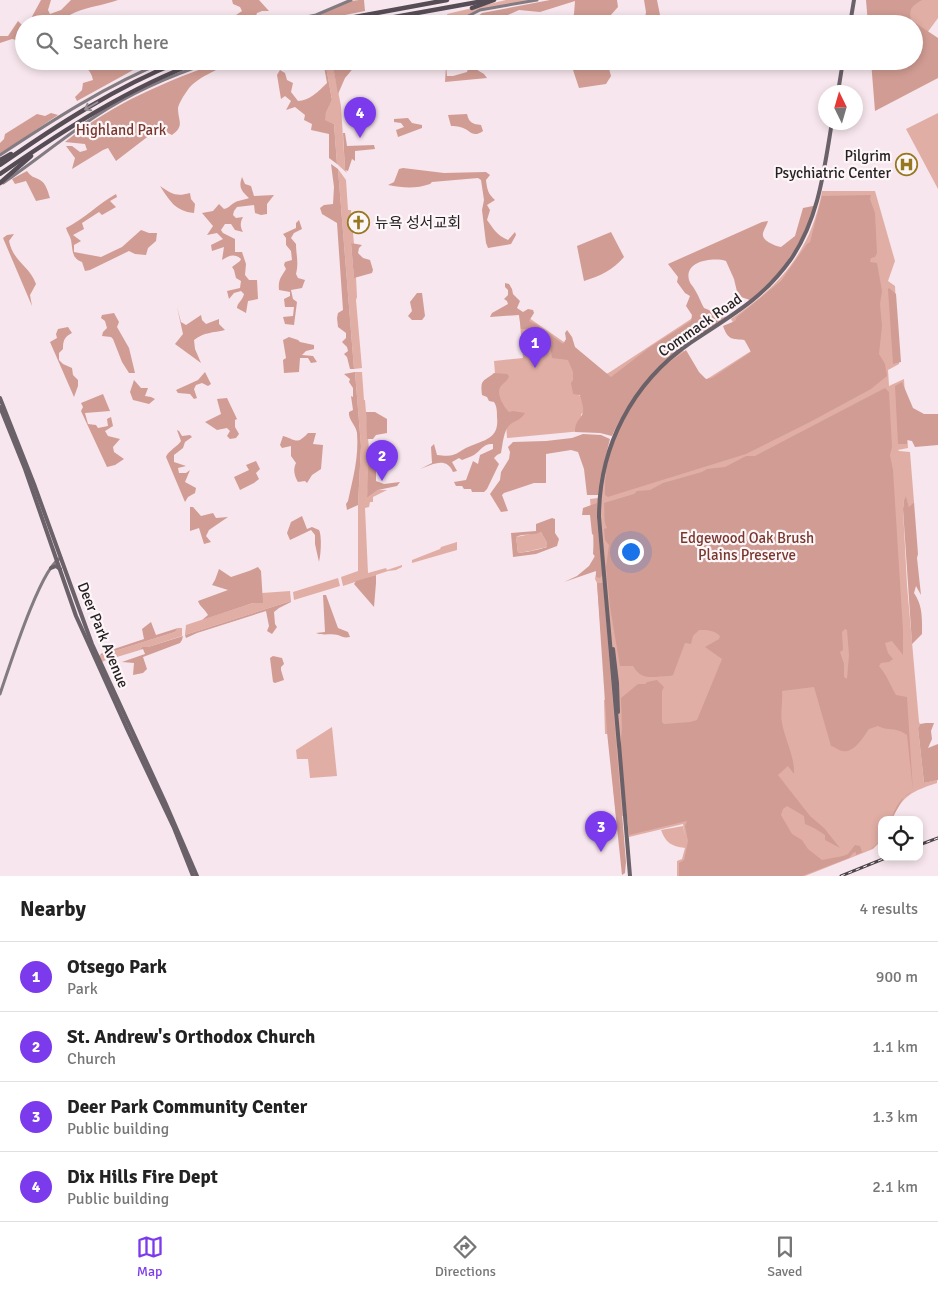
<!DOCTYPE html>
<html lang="en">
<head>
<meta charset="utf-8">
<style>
  :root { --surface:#fff; --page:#f2f2f2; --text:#222; --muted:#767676; --line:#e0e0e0; --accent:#7c3aed }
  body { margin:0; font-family:Signika,"Noto Sans KR",sans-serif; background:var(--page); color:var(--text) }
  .controls { position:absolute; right:15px; bottom:15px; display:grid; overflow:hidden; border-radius:10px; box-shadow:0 2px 8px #0003 }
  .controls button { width:45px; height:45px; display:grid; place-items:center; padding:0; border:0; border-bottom:1px solid var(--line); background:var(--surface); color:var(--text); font:25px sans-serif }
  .compass { position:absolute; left:818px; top:85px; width:45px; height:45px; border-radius:50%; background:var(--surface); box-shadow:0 2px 8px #0003; rotate:355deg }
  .you { position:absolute; left:630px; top:551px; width:18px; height:18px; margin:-12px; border:4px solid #fff; border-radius:50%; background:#1a73e8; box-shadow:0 0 0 8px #1a73e833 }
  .badge { display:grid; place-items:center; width:32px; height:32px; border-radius:50%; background:var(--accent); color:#fff; font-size:16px; font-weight:700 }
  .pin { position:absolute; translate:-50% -41px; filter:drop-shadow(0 1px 2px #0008) }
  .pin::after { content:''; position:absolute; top:26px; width:18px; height:15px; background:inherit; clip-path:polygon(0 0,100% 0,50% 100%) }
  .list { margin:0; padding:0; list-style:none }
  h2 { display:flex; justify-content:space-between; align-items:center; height:65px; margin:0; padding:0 20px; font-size:21px }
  h2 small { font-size:16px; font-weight:400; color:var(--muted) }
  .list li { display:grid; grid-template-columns:32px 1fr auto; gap:15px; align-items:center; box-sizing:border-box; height:70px; padding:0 20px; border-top:1px solid var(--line) }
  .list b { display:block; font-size:19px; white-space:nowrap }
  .list p { margin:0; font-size:16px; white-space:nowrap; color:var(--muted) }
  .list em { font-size:16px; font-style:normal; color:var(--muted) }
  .icon { flex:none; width:28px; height:28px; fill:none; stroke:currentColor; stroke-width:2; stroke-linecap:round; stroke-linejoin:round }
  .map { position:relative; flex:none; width:938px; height:876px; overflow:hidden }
  .search { position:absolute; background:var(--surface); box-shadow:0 2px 8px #0003; left:15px; right:15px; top:15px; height:55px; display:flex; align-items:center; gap:12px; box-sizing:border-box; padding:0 18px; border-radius:28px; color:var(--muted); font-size:19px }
  .sheet { height:345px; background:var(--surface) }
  nav { display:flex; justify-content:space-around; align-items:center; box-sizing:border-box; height:70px; border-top:1px solid var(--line); background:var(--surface); font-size:14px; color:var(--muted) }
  nav a { display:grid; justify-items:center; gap:2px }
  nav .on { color:var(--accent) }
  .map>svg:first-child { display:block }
  .green { fill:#e1aea5 }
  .forest { fill:#d19c93; fill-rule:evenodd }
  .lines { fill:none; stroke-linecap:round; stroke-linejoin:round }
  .secondary { stroke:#837b82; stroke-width:3 }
  .primary { stroke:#6b6169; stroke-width:4 }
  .motorway { stroke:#564c55; stroke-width:4.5 }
  .rail-casing { stroke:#4e464a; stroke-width:3 }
  .rail { stroke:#fdf6f9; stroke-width:1; stroke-dasharray:4; stroke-linecap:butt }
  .oneway { stroke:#999097 }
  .labels { text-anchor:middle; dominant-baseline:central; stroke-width:4.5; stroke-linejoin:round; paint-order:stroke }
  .park-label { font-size:15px; fill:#78362d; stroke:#fdf6f9 }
  .poi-label { font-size:15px; fill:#272124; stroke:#fdf6f9; text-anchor:end }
  .street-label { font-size:15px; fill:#272124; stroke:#fdf6f9 }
</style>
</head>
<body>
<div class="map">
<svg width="938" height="876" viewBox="0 0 938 876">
  <rect width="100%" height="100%" fill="#f7e6ed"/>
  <g class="green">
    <polygon points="506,0 532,0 475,12 451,24 445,24 448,19 447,14"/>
    <polygon points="879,0 938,0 938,18 927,33"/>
    <polygon points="325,61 332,61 341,106 345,169 347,173 337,164 334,124 324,120 326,113 332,100"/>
    <polygon points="938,113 938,189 906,129"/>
    <polygon points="338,169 346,180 348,210 351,210 354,244 351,243 354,277 356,277 357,297 356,300 362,368 354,369"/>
    <path d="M822,191H875L895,261L888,281L895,286L899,364L888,370L889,386L904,379L908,448L898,450L899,451L910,452L914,502L909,508L906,497L904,500L903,509L907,585L919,722L920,724L918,728L924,783L937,780V783C913,791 902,795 892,820H882V840L873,849L805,876H677V861L682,859L685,848C671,846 666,843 661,830L683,826L685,837L683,824L629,837L627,816H616L608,734H605L604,700L606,699L597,583L595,579L596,573L590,499L598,498L599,495H589L616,427L582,413L581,415L582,431L507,438L505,409L497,399L494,361L523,358L519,311L574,349L579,395L580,396V388L610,372L694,317L703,332L684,344L683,350L704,381L751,351L731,319C780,286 811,251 822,191Z"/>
    <polygon points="355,372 362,372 364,400 365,400 370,462 367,498 378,490 387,490 373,497 373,502 370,502 369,507 365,508 368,573 386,568 387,570 402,565 402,567 396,570 388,571 343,586 341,577 358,571 358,505 361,446"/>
    <path d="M541,532L547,543V547C543,548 522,553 518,553L516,537Z"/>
    <polygon points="457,542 457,550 412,563 412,560 440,549 441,547"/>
    <polygon points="338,578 340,586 294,600 293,592"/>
    <polygon points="290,591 291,601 185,635 186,625 253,603 262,603 262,593"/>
    <polygon points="178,628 182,628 182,636 148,647 142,647 140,650 117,657 112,657 102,662 99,656 175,632"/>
    <polygon points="332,727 337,776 310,778 308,759 297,759 296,750"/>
  </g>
  <g class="forest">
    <path d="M41,0H51L48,10L50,14L61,10L71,0H118C104,5 88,7 76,12C68,15 63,22 54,21L50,24H28Z"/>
    <polygon points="232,0 259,0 269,11 262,11 257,13 253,24 234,24 233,17 242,11 240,7 233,4"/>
    <polygon points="359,0 364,0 365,11 300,24 280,24 311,18 351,1"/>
    <polygon points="550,0 617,0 618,7 609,17 612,23 636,22 645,18 646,12 644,0 657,0 661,20 666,20 673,15 672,24 569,24 574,14 575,1 540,12 519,10 490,23 468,24 482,13"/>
    <path d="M866,0H922C912,6 909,8 911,20L938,38V78L875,111L871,61H914V24H868Z"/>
    <polygon points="18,21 24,27 24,45 21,41 12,39 0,43 0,36 8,36"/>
    <path d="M77,61H92L98,65L101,61L120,68L125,64L123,61H145L135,69L77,101L75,97L82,90L83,83L93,80C91,70 86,67 77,61Z"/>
    <path d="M224,61H232C218,71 197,76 187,91C184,95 179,103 178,108C178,121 185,126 172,135L164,131H155L116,161L108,148L103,150L72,169L75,158L66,146H72L80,152L87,150L85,144L65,142C113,103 166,81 224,61Z"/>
    <path d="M323,61H325L332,100L326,113L325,120L334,124L337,164L329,158V134L311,130L312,124L304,120L305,115L295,107L286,110L291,101L285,96L281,99L277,75L280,70L285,73L287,80L293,83L291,92L298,101C309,101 319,91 327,83Z"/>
    <polygon points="332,61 335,61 337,67 343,69 349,65 356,65 345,78 338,94"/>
    <polygon points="570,61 607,61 611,76 606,84 579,88"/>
    <polygon points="446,65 447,76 453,76 467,72 469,65 484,74 487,78 445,82"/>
    <polygon points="51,113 58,115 0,154 0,143 4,139 5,134 37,114 45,116"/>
    <path d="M467,114C469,123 473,124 481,125L483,131C472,139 470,129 460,127C457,126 454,126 451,126L448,115Z"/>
    <polygon points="408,118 412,123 422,125 422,128 398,137 396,130 404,127 401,123 394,122 394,119"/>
    <polygon points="343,133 345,133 347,146 374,145 375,149 355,151 355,161 352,159 348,171 345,170"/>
    <polygon points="331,164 338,169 354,369 350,369 347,357 344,354 348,351 347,347 342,342 346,338 346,333 338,327 337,318 338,313 343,310 337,223 322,214 320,208 324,205 333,204 334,187"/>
    <path d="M403,168L444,173L486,172L490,175L486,180C487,189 488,194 495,200L487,205L490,210L487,220C494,229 496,235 508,240L515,232L516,235L511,244L488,248L486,243L482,210L484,200L481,180L478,178L432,182L430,184C416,189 403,188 388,185L394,182L399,169Z"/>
    <path d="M27,171C32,178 33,176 40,180C46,183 48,192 50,198L36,201L26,181L15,184L12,179Z"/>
    <path d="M242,177L245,184L251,186L254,196L274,195L267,204V214L261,215L255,213L254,205L237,207L234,211L233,215L236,218L243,217C240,222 240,227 243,232L235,230L231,224H225L221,230L223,233L235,239V252H242L246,264L245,275L249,280H257L258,299L248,301L246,313L237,308C237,303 243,300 244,294L241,291L234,293L229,299L227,291L240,288L241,281L236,278L234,270L232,267L240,261L241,259C234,253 229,256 222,260L224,247L212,251L211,245L223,239L217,233L207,235L213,226L202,213L213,211L219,204L224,209C229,208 230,205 234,203C238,200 244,200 249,198C242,191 238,188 242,177Z"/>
    <path d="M160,186C172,194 176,197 190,193L191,199L195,204L194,213C175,211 170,201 160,186Z"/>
    <path d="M116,194L117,197L110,201L116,207L102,215L99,212L82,223L84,229L73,235L81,241L74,245V252L101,257L122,247L141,230L149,233H157L156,241L148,248L146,255L135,254L129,251L90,270L85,271L82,262C71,258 73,250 71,240C70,236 67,232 66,228C84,219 98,204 116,194Z"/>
    <path d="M871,195L870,199L875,213L877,253L875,257L871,258L870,262L877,263L882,291L880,304L882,326L879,354L885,364L887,376L871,389L810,422L746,454L614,495L608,497L605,495C603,448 630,398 665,366C671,360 679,356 686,350L699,372L706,379L712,378L751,352L745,340C732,339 728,340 723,326L735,321L737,317L781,281L807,244L810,242L822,196Z"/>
    <path d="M813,206L815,208C800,246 782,274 750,300L738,296L734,279L726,261C713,257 684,261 689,280C690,284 693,286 695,290C699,296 701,303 704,308L726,317C674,351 638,378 612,436L600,433L575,432C575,420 581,420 583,412C584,407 581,400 580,395L573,394L571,383L573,380V372L568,360L552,358L549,338L537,339L533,329H521L519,315L490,317L492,313L508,304L507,301L504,299L508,295V290L505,287V283L509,284L512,289L513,294L520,301L517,308L523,312L528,309L533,310L534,313L529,321L537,325L563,344L566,339L565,333L567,330L572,337L575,347L611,377L650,347L691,321L692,315L686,306L690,296L685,293L677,282L678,277L668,264L762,222L768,221C767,225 764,229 763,233C761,241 776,246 781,247L795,236L803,208Z"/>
    <path d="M299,220L302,229L294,233L291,238L296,244C296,255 299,262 296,274L298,278L305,280L302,288L291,290L293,299L297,302L294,325L285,324L283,317L293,316L294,307H285L284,299L290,296V292L279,290C278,280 281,277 286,269L284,265L285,262L292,260L291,251L286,245V238L283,234L296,228V223Z"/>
    <path d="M611,232L624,257C613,270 600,276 584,281L577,246Z"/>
    <path d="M14,234L9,241C14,263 29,265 36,284L30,295L32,306L3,238L7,235Z"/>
    <polygon points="351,243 362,245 359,248 358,253 363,258 370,260 373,270 372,273 354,278"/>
    <polygon points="889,288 896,294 901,362 893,364 888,289"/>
    <polygon points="417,293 422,293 425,316 422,320 412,320 408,316 412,311 410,302"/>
    <path d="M177,307L181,322L186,325L201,315L202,320L206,324L219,319V324L225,330C213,333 204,332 194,340L195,349L201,363L175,344L183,334Z"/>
    <polygon points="114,313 119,322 117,327 129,348 135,373 129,373 122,362 113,339 111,337 102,336 103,332 107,328 105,321 101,318 102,315"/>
    <path d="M68,327L72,333C64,337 63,341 63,349L59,353V360L63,364L72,368L73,375L78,380V386L74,397L50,342L57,338L56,334L58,329Z"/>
    <polygon points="289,337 298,340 300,342 314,345 314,349 306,351 302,355 313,356 317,362 311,363 308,358 300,358 299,372 284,373 283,360 286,358 283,340"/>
    <polygon points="205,372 211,384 208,386 202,383 196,385 194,389 197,398 194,399 190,394 178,393 176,390 198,380"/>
    <path d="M355,372L361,446L358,505L347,510L346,504L348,501C353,478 359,457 357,433C356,425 348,420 349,412L353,410L351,396L353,397V388L349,382L350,379L344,374Z"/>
    <path d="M494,373L507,374L509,376C507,382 505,381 501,386C495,393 504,407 509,412L513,411L525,413C521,419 518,420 512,423C503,429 503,444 501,453L497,455L494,458L499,464L487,489L484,492H472L471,489H464L462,486H456L454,482L466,480L473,461L478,464L480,455L493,449V444C484,443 481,450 474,455C471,457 466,458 462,460L459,458L452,462L457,471L453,472C446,456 432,465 420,469L432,463L431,447L434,444L437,455C459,458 456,451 473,445C489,439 499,436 497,417C497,411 497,407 494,402L489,401L487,397L482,395C480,379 483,382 494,373Z"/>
    <polygon points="134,380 141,388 148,388 145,396 151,397 155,399 149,404 133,400 130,392"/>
    <polygon points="902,382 913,408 924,414 938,414 938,445 915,447 912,441 907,440 907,444 898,444 895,386"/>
    <path d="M885,388L889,392L892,447L890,455L893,470L903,631V655L892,641L885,643L888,653L893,659L889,662L881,663L879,666C887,675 890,685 896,695L907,697L913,791L904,797L891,820C895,808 901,796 913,791L907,735C894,726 890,732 878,726L869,729C864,736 854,754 842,751C838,750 835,747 831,746L814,687L782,691C783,702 780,713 782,723C785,740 795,757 794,774L788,766L778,775L810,816L824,828L840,848L825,840V835L814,828L805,824L804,816L787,806L783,809L781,815L792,834L802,840L808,849L822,860L843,856L848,854L855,845L860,846L862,852L873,848L882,839L872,848L856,855V852L853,853L849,858L802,876H679V863L684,860L688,841L685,826L687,821L629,835L620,747L622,729L621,698L638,684H645L647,682L657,680L664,687L662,691V722L664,724L690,722L697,720L722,659L705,647L719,639L720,636C714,630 707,630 699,630L693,636L691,644L685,643L673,675L670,676C654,676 642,682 633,666H620L610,607L606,567L609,545L605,540L604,529L607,528C603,521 605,512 604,503L634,494L637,491L650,490L663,483L702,472L707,469L725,467L746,456H755ZM845,629L847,630L849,655L847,679L844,677V664L840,652L843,650L842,632Z"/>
    <polygon points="103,394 110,411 85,413 88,424 96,425 98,428 108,426 107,419 111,417 113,426 105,431 108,436 120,439 113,447 114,452 124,459 115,465 107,467 81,411 83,407 81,403"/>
    <polygon points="227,398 237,419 235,420 235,427 239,434 236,438 230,439 227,436 230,431 227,428 217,430 205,422 221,414 217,399"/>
    <polygon points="366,412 375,412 387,419 387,433 376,435 373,439 367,439"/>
    <path d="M177,430L179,431L182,436L190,435L192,437L185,442L183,448L174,455V462L186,466L178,468L179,473H186L190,470L185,482L196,488L195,493L188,497L185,502L166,457C168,451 177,447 181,441Z"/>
    <path d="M308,433H316L313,444L323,445L321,469L312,475L307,483L305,481L298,482C294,475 293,469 296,463L291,456V446L282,448L280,445L283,436C296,440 297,445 308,433Z"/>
    <polygon points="583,434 601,435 610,439 600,479 598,495 587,495 584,469 578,452 571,450 546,454 546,483 534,483 504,493 502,495 508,511 501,512 490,494 500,480 501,472 509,459 510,452 508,447 513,442 546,441 572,438"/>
    <polygon points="369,451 380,469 376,470 376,481 384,484 400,482 397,486 378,490 367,498"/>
    <polygon points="256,461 260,469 256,473 259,479 254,483 240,490 234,477 249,470 246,465"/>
    <path d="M906,496L909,507L914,502L918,554L917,558L921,595L916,586L914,593C923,606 922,619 922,634L912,644L903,509L904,500Z"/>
    <polygon points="597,503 597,520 603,574 600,578 596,577 596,571 564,582 577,576 589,566 595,556 593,554 594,535 592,534 590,515 582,515 583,508"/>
    <polygon points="190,507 193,507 201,516 213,513 216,518 228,517 209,530 206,536 211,542 204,544 199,528 190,531"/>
    <path d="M302,516L307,529L312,527L319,530C322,536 321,555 319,562L315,544V535L311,530L290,540L287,533L291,522Z"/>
    <path d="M552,518L555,519V533L559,539L557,546L536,554L513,557L511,533L536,531V524ZM541,532L547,543V547C542,549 523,553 518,553L516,537C524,533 533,536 541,532Z"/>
    <path d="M258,567L261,571L263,603H253L202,620L208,615C205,609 200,607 198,601L228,590L212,585L215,580L219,569L231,577L249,571Z"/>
    <polygon points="376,575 376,583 374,607 354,584 356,581"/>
    <polygon points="597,583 603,583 626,862 625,873 622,875 607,732"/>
    <path d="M323,595H326L338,628L348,632L350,637C344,638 343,637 338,635C330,633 324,636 316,633L325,632Z"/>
    <polygon points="291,601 291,602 279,608 274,612 275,624 277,627 272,634 267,631 269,626 266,611 197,633 186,638 185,635"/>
    <polygon points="151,622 156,635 178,628 175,632 99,656 102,653 144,639 142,629"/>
    <polygon points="183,636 182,640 180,643 143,657 147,669 143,673 133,675 134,663 122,662 145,654 143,649 140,650 142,647 148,647"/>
    <polygon points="273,656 282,658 284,664 281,667 281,670 284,680 275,683 273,682 270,658"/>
    <polygon points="926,723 934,723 931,731 932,739 928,748 938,744 938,780 924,783 918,728 920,724"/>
  </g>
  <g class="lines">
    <g class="secondary">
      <polyline points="273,24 316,15 351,0"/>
      <polyline points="453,24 480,10 537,0"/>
      <path d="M0,155C53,120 107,85 166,61"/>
      <path d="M3,183C34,162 64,137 96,116C130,93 175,74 214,61"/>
      <path d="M0,694C8,671 41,565 61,558"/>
    </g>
    <g class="primary">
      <polyline points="850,24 854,0"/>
      <polyline points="838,92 843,61"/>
      <polyline points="0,398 34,484 92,644 165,802 197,876"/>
      <polyline points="0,407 25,469 76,616 128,731 174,828 193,876"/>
      <polyline points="51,568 56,566 60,569"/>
      <polyline points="613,649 617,683 618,712"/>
      <polyline points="619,744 630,876"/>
      <path d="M619,746L599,517C599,447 632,383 690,343C730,316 762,300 791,259C819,218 824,170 832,122"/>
    </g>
    <g class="motorway">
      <polyline points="472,8 494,0"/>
      <polyline points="404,17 413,18"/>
      <polyline points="317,24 447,0"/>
      <polyline points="356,24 489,0"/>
      <polyline points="0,160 11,154"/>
      <path d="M0,165C57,125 116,87 181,61"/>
      <path d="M0,174C64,130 128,88 201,61"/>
      <polyline points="0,183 31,156"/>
    </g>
    <defs>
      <g id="rail">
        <polyline points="919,845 938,838"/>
        <polyline points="841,876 888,857"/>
      </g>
    </defs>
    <use href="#rail" class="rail-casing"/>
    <use href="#rail" class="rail"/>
  </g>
  <defs><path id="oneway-shaft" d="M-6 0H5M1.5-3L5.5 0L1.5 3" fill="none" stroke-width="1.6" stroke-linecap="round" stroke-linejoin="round" transform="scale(1.25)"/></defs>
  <use class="oneway" href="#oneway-shaft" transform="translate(91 106) rotate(150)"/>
  <defs>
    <symbol id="hospital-ring" viewBox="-11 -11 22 22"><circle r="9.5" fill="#fdf6f9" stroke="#967820" stroke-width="1.5"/><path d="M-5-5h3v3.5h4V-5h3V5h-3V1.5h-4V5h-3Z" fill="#967820"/></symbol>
    <symbol id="church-ring" viewBox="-11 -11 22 22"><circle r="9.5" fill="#fdf6f9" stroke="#967820" stroke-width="1.5"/><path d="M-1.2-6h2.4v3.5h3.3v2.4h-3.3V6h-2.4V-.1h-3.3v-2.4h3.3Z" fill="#967820"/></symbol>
  </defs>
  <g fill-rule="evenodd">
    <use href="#hospital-ring" x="894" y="152" width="25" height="25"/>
    <use href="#church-ring" x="346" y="210" width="25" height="25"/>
  </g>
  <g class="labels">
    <g class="park-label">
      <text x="121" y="130">Highland Park</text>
      <text x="747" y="538">Edgewood Oak Brush<tspan x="747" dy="17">Plains Preserve</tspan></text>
    </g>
    <g class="poi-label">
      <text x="891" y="156">Pilgrim<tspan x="891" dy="17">Psychiatric Center</tspan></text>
      <text x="375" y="223" text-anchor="start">뉴욕 성서교회</text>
    </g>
    <g class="street-label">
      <text transform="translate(700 325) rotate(-35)">Commack Road</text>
      <text transform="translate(103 635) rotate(68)">Deer Park Avenue</text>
    </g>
  </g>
</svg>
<div class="controls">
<button><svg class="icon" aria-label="locate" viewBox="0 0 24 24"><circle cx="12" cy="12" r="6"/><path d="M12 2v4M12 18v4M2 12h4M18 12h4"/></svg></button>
</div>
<svg class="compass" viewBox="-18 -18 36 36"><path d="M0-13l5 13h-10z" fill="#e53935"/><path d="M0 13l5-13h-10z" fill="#767676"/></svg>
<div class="you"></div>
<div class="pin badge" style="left:535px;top:368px">1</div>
<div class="pin badge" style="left:382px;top:481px">2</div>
<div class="pin badge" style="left:601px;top:852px">3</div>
<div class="pin badge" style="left:360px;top:138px">4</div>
<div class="search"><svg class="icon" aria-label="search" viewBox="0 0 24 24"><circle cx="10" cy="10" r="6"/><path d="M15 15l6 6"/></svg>Search here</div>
</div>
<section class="sheet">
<h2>Nearby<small>4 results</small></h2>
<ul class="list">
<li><span class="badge">1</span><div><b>Otsego Park</b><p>Park</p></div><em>900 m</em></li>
<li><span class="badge">2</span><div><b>St. Andrew's Orthodox Church</b><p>Church</p></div><em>1.1 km</em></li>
<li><span class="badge">3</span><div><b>Deer Park Community Center</b><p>Public building</p></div><em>1.3 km</em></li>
<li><span class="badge">4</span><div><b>Dix Hills Fire Dept</b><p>Public building</p></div><em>2.1 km</em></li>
</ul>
</section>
<nav>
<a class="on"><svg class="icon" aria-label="map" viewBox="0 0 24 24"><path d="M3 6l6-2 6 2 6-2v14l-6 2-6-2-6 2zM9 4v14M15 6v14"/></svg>Map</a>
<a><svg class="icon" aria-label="directions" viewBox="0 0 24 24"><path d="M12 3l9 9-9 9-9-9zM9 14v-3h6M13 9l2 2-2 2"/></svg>Directions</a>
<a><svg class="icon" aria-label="saved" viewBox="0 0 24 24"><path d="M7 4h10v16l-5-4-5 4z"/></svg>Saved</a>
</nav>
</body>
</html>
